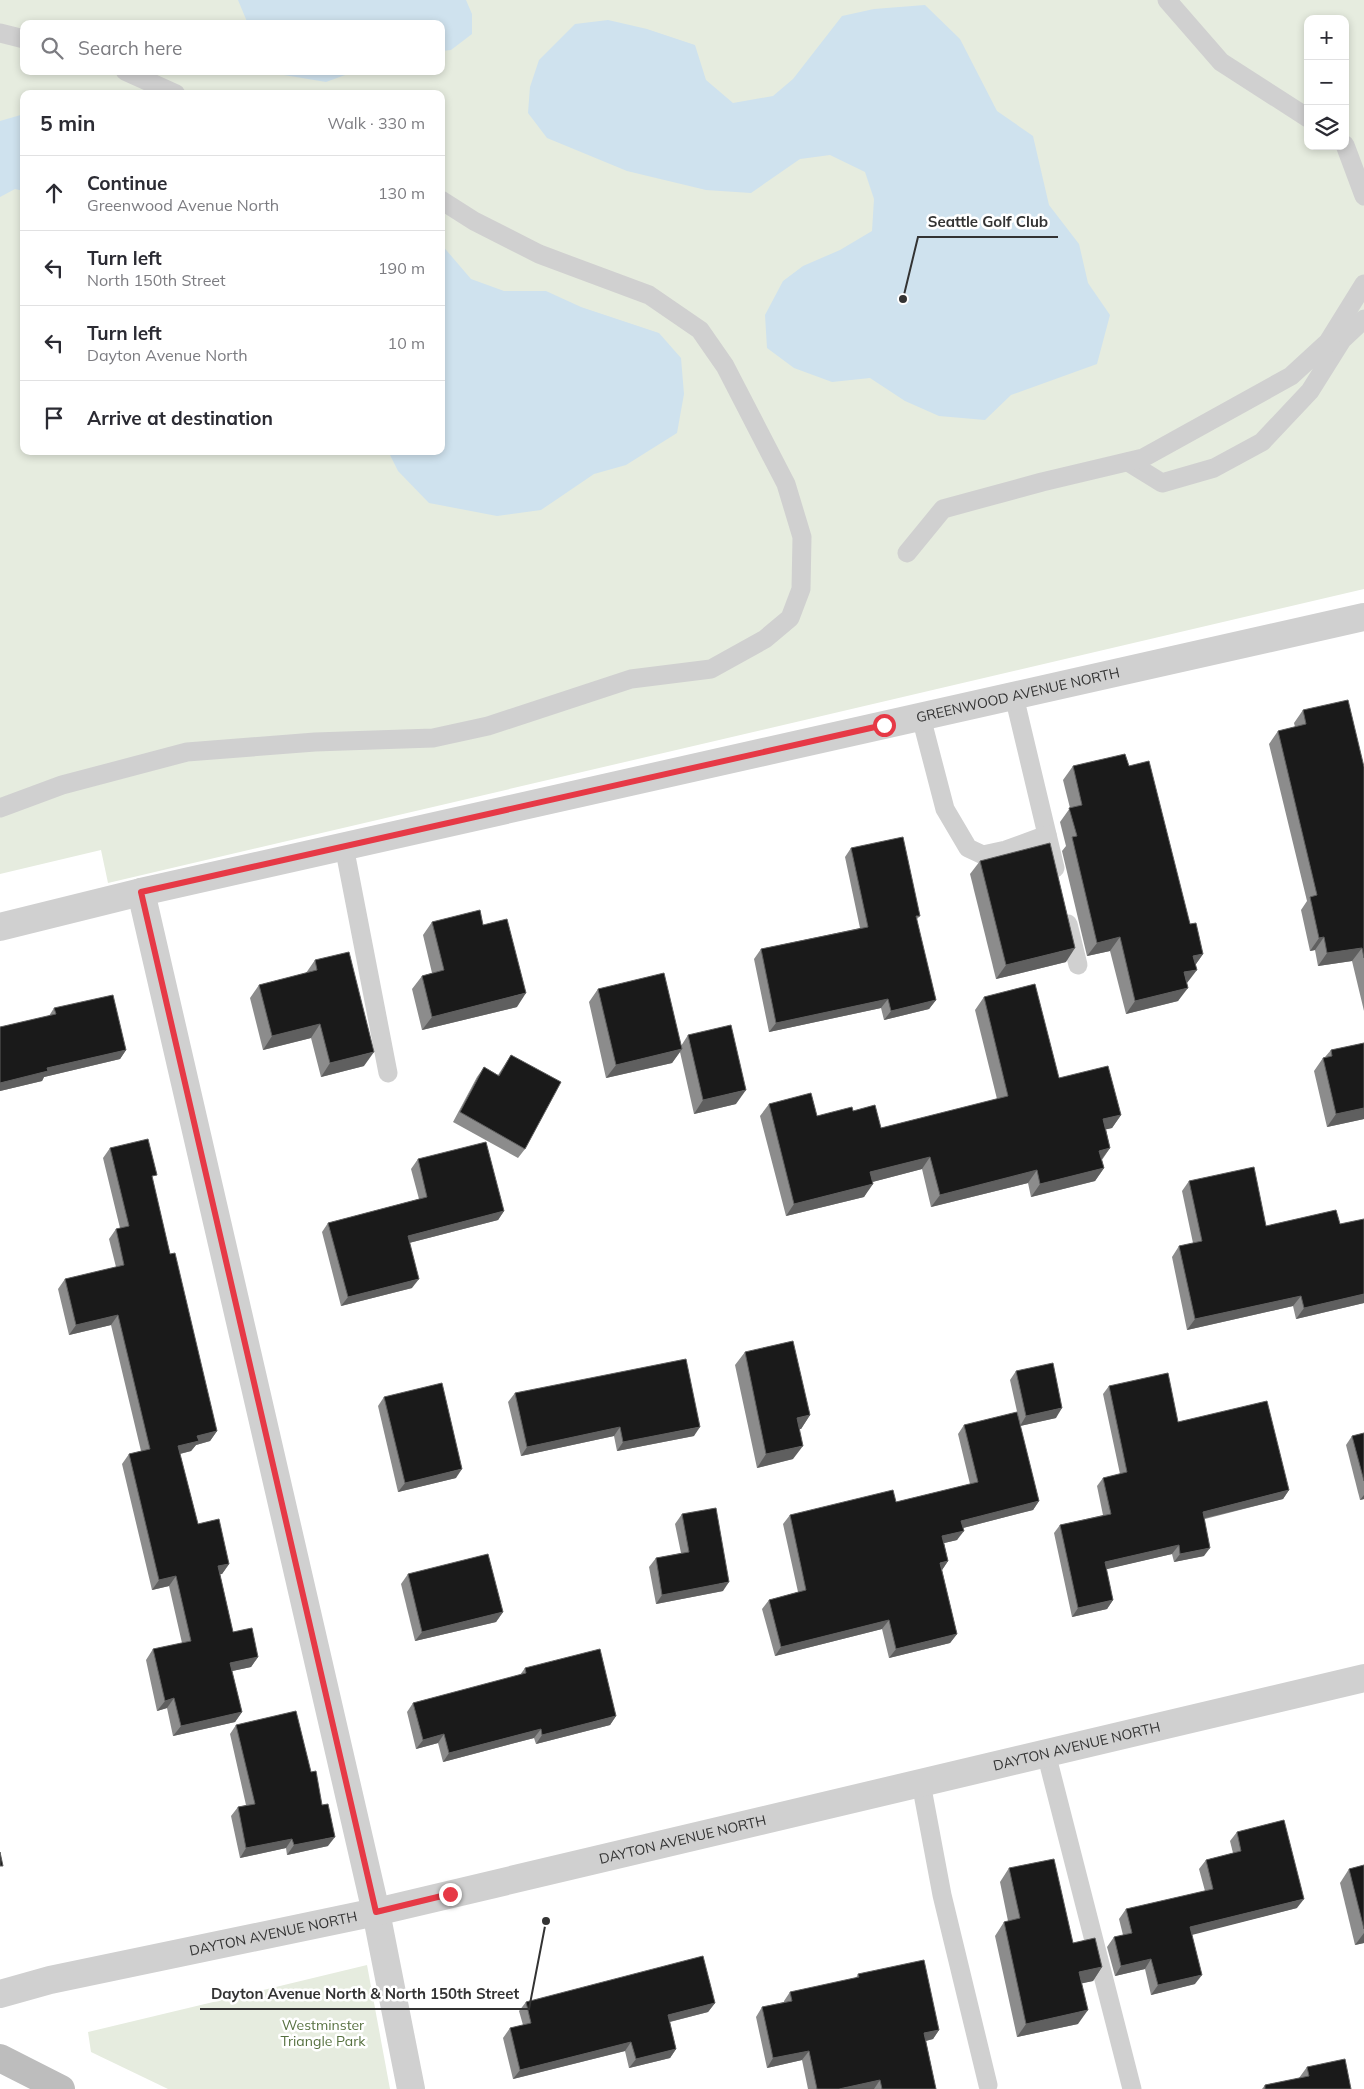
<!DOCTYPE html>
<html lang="en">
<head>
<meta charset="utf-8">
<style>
  :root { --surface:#fff; --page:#f2f2f3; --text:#2b2b33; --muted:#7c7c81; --line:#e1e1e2 }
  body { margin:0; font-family:Mulish,sans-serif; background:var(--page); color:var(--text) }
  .controls { position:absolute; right:15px; top:15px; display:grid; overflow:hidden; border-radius:10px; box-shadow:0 2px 8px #0003 }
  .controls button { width:45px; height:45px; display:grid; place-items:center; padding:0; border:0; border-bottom:1px solid var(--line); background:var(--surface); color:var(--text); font:25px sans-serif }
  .stop { position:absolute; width:15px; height:15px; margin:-11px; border:4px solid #e63946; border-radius:50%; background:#fff }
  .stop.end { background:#e63946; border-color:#fff; box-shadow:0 1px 5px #0008 }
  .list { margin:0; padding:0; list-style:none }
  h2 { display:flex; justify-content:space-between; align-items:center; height:65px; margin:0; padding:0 20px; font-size:21px }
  h2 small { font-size:16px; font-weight:400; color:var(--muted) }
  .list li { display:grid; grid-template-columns:32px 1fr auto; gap:15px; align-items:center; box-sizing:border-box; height:75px; padding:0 20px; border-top:1px solid var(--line) }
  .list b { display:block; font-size:19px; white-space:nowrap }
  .list p { margin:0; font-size:16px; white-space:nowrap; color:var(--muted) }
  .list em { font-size:16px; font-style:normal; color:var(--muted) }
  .icon { flex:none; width:28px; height:28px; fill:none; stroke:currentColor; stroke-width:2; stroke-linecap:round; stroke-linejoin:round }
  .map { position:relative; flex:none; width:1364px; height:2089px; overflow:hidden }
  .search { position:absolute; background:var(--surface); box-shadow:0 2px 8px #0003; left:20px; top:20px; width:425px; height:55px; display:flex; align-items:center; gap:12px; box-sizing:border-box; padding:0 18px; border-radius:10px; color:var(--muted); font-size:19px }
  .panel { position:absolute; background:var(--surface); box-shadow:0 2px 8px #0003; left:20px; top:90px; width:425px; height:365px; border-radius:10px }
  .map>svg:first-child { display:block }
  .green { fill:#e6ecdf; fill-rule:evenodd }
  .water { fill:#cfe2ee }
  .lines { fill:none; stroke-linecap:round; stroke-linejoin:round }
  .service { stroke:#d0d0d0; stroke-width:19 }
  .minor { stroke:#d0d0d0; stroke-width:28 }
  .tertiary { stroke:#d0d0d0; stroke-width:28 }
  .secondary { stroke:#bdbdbd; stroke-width:28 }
  .wall { fill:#8c8c8c }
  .shaded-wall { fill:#5f5f5f }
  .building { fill:#1a1a1a; stroke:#5f5f5f }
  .route { stroke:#e63946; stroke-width:6 }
  .labels { text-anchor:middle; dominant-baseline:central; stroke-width:5; stroke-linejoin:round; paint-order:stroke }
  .street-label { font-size:14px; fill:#333; stroke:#fff }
  .park-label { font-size:14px; fill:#56703f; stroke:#fff }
  .leader { fill:none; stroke:#333; stroke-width:2 }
  .callout-dot { fill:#333; stroke:#fff; stroke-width:2 }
  .callout-label { font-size:15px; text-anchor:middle; font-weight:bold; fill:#333; stroke:#fff; stroke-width:5; stroke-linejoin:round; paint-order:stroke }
</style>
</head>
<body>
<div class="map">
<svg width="1364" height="2089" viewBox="0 0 1364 2089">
  <rect width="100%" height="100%" fill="#fff"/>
  <g class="green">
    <path d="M0,0H1364V589L108,883L101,850L0,874ZM1308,19H1345V146H1308ZM24,24H441V71H24ZM24,94H441V451H24Z"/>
    <polygon points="367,1965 390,2089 168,2089 91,2052 88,2032"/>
  </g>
  <g class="water">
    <polygon points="238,0 466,0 472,14 472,34 451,50 441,51 441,24 248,24"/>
    <polygon points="925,5 960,39 997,111 1033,136 1049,205 1079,244 1088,283 1110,315 1097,364 1011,395 985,420 939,416 905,401 870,378 832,382 794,368 767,348 765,315 783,281 803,266 840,250 872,231 874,199 865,172 830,155 800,159 751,193 706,190 627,171 547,138 528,113 530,87 539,60 575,24 608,20 647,29 695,45 706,80 733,103 773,96 793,79 842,16 874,9"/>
    <polygon points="280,71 356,71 326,82 284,75"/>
    <polygon points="24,114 24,191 15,189 0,197 0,121"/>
    <polygon points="441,244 471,279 504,291 546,291 581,307 659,333 681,358 684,394 677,433 626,465 594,474 541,510 497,516 429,503 398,471 388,451 441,451"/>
  </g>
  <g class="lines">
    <g class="service">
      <polyline points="1167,0 1221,62 1308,118"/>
      <polyline points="0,33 24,39"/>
      <polyline points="125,71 176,94"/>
      <polyline points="1345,145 1364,196"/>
      <polyline points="1128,462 1162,483 1214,468 1262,442 1310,391 1342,340 1364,319"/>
      <polyline points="907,553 943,509 1042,482 1143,458 1291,376 1328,342 1364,284"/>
      <polyline points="1014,696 1055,868"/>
      <polyline points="921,717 945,809 968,848 983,855 1006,850 1047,835"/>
      <polyline points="0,808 62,785 187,752 315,742 433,738 488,726 631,679 711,669 765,639 790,618 801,589 802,537 786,484 725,366 700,330 649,295 539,254 474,221 441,200"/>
      <polyline points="344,846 388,1073"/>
      <polyline points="1068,924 1078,965"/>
      <polyline points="1046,1753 1132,2089"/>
      <polyline points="921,1783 942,1895 988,2085"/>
    </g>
    <polyline class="minor" points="141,892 376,1912 411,2089"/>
    <g class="tertiary">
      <path id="s1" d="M0,927L141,892L1364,617"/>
      <path id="s2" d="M0,1994L50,1980L376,1912L1364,1678"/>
    </g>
    <polyline class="secondary" points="0,2058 61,2089"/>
  </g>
  <g class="wall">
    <polygon points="1303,710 1364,767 1364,1011 1352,961 1318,966 1315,950 1310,951 1301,910 1307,901 1269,744 1278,731 1295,727 1294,723"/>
    <polygon points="1073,766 1129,766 1190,924 1203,954 1195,965 1178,1001 1126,1014 1110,951 1087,956 1062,851 1066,846 1060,822 1070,808 1063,780"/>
    <polygon points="851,848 920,916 916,920 936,1000 929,1009 884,1020 881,1008 769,1032 754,959 761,949 860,928 845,857"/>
    <polygon points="980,861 1066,962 996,979 970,874"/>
    <polygon points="432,922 483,925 517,1007 422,1030 412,989 422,976 432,973 423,935"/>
    <polygon points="315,960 364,1066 321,1077 311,1038 263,1050 250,998 259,985 306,973"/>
    <polygon points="598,989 681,1046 688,1035 736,1104 694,1114 680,1052 672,1063 606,1078 589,1002"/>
    <polygon points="984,997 1059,1078 1121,1115 1112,1128 1106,1129 1110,1148 1102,1160 1104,1168 1095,1181 1031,1197 1028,1183 931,1207 922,1169 872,1182 864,1197 786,1216 760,1116 769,1104 817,1116 853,1111 881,1128 997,1099 975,1010"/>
    <polygon points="54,1008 126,1050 120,1059 44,1077 42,1081 0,1091 0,1027 49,1016"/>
    <polygon points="1364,1043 1364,1119 1327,1127 1314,1071 1323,1058 1325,1057 1331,1050"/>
    <polygon points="511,1055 525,1149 518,1158 453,1122 477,1077 484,1067 498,1075"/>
    <polygon points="110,1148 153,1181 170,1254 217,1431 210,1441 196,1445 191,1451 180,1454 198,1524 229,1564 222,1574 220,1574 233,1632 258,1657 251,1667 232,1671 242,1712 235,1722 173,1736 167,1708 157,1711 146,1660 153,1649 182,1643 169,1586 152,1590 122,1464 129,1454 141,1451 111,1325 69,1335 58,1289 65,1279 116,1267 109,1239 116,1229 120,1228 103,1158"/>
    <polygon points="418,1159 504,1211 498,1220 409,1243 412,1288 341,1306 322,1232 328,1223 419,1199 411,1169"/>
    <polygon points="1189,1181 1266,1226 1340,1224 1364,1303 1296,1319 1293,1306 1187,1330 1172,1257 1179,1246 1193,1243 1182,1191"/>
    <polygon points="745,1352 810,1415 801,1429 799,1429 793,1459 757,1468 735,1365"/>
    <polygon points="1016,1371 1056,1418 1020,1426 1039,1501 1033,1510 963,1528 957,1540 944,1543 948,1561 942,1570 957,1634 950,1643 889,1658 882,1629 775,1656 762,1609 769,1600 798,1592 783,1524 790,1515 896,1502 970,1484 958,1434 964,1425 1018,1416 1010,1380"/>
    <polygon points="1109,1386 1178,1422 1289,1490 1283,1499 1205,1519 1204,1556 1174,1562 1172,1554 1106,1569 1113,1600 1107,1609 1072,1617 1054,1533 1060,1525 1103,1515 1097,1486 1103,1478 1120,1474 1103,1394"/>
    <polygon points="515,1393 694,1436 617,1451 614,1436 521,1456 508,1402"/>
    <polygon points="384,1397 456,1478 398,1492 378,1406"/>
    <polygon points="1364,1433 1364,1499 1360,1500 1346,1445 1352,1436"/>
    <polygon points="682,1514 723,1591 656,1604 649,1567 656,1558 681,1553 675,1524"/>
    <polygon points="408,1574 503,1612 496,1622 415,1641 401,1584"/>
    <polygon points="525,1668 616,1716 610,1725 536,1744 534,1738 443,1762 438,1743 416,1749 407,1712 413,1703 520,1675"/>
    <polygon points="236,1725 328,1846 287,1855 286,1848 240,1858 231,1816 238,1807 246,1805 230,1734"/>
    <polygon points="1237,1832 1297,1908 1192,1934 1195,1984 1151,1995 1145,1969 1115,1976 1107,1947 1114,1937 1123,1935 1119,1919 1126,1909 1205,1891 1199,1869 1206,1860 1233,1853 1230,1841"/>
    <polygon points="1364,1865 1364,1943 1355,1945 1340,1883 1349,1869"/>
    <polygon points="1009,1868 1073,1943 1102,1967 1093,1981 1082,1983 1078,2024 1017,2037 995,1936 1004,1922 1008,1921 1000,1882"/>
    <polygon points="858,1974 939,2030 933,2039 926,2041 936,2089 808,2089 802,2060 767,2068 756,2017 762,2007 784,2002 784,2001 790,1992 856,1978"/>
    <polygon points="526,2002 715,2003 708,2012 670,2022 676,2049 670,2058 629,2068 625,2051 513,2079 503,2038 510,2028 523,2025 519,2011"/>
    <polygon points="1307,2067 1351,2089 1262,2089 1265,2085 1299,2078"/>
  </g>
  <g class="shaded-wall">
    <polygon points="1120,937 1110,951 1087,956 1097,943"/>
    <polygon points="1324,937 1315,950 1310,951 1319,938"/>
    <polygon points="1075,948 1066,962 996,979 1006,965"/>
    <polygon points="1362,948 1352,961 1318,966 1327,953"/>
    <polygon points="1203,954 1194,967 1193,956"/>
    <polygon points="1197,970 1187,983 1184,972"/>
    <polygon points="1188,988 1178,1001 1126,1014 1135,1001"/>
    <polygon points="526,993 517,1007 422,1030 432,1017"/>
    <polygon points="888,999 881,1008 769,1032 776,1023"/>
    <polygon points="936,1000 929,1009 884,1020 891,1011"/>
    <polygon points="320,1024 311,1038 263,1050 272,1036"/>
    <polygon points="682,1049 672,1063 606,1078 616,1065"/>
    <polygon points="126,1050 120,1059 44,1077 42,1081 0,1091 0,1083 47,1068"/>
    <polygon points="374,1052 364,1066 321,1077 330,1063"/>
    <polygon points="746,1090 736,1104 694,1114 703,1100"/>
    <polygon points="1364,1108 1364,1119 1327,1127 1336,1114"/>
    <polygon points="1121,1115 1112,1128 1095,1132 1103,1119"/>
    <polygon points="1110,1148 1101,1160 1099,1151"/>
    <polygon points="930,1157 922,1169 861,1185 870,1172"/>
    <polygon points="1104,1168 1095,1181 1031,1197 1040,1184"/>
    <polygon points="1037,1170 1028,1183 931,1207 940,1195"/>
    <polygon points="873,1184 864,1197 786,1216 794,1204"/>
    <polygon points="504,1211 498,1220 401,1245 408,1236"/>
    <polygon points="419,1279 412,1288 341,1306 348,1297"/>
    <polygon points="1364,1294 1364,1303 1296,1319 1304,1308"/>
    <polygon points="1301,1296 1293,1306 1187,1330 1195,1319"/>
    <polygon points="118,1315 111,1325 69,1335 76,1325"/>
    <polygon points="1062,1408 1056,1418 1020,1426 1026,1416"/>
    <polygon points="810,1415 801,1429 787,1431 797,1418"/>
    <polygon points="620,1427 614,1436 521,1456 527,1447"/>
    <polygon points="700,1427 694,1436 617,1451 623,1442"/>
    <polygon points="217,1431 210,1441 196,1445 191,1451 171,1456 178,1446 197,1436"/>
    <polygon points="803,1446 793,1459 757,1468 766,1454"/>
    <polygon points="462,1469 456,1478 398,1492 405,1483"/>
    <polygon points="1289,1490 1283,1499 1197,1520 1203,1512"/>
    <polygon points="1364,1495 1364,1499 1360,1500"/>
    <polygon points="1039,1501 1033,1510 955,1530 961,1521"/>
    <polygon points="964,1531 957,1540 936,1545 942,1536"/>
    <polygon points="1179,1545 1172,1554 1099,1571 1105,1562"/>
    <polygon points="1210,1548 1204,1556 1174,1562 1180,1554"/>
    <polygon points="948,1561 942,1570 940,1563"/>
    <polygon points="229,1564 222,1574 211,1576 218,1566"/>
    <polygon points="176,1576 169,1586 152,1590 159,1580"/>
    <polygon points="729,1582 723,1591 656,1604 662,1595"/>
    <polygon points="1113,1600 1107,1609 1072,1617 1078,1608"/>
    <polygon points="503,1612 496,1622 415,1641 422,1632"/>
    <polygon points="889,1620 882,1629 775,1656 781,1647"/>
    <polygon points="957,1634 950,1643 889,1658 896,1649"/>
    <polygon points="258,1657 251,1667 223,1673 230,1663"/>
    <polygon points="174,1698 167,1708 157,1711 165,1701"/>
    <polygon points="242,1712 235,1722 173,1736 181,1726"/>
    <polygon points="616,1716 610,1725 536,1744 542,1735"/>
    <polygon points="541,1729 534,1738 443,1762 449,1753"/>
    <polygon points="444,1734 438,1743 416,1749 423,1740"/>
    <polygon points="335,1837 328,1846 287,1855 294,1845"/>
    <polygon points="292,1839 286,1848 240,1858 246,1848"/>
    <polygon points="1304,1899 1297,1908 1184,1937 1190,1927"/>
    <polygon points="1364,1933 1364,1943 1355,1945"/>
    <polygon points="1151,1959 1145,1969 1115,1976 1121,1966"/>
    <polygon points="1102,1967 1093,1981 1070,1986 1079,1972"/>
    <polygon points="1202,1975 1195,1984 1151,1995 1158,1985"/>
    <polygon points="715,2003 708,2012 661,2024 668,2015"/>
    <polygon points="1088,2010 1078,2024 1017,2037 1026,2024"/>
    <polygon points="939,2030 933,2039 917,2043 924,2033"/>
    <polygon points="631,2042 625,2051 513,2079 520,2070"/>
    <polygon points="676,2049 670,2058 629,2068 636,2059"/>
    <polygon points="809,2051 802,2060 767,2068 773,2058"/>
    <polygon points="880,2080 874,2089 839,2089"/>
  </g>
  <g class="building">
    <polygon points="1348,700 1364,767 1364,958 1362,948 1327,953 1324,937 1319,938 1310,897 1317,895 1278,731 1306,724 1303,710"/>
    <polygon points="1125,754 1129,766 1149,761 1190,924 1196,923 1203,954 1193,956 1197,970 1184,972 1188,988 1135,1001 1120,937 1097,943 1072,837 1077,836 1069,808 1082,805 1073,766"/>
    <polygon points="903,837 920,916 916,916 936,1000 891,1011 888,999 776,1023 761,949 868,927 851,848"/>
    <polygon points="1050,843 1075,948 1006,965 980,861"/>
    <polygon points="480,910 483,925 507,919 526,993 432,1017 422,976 444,970 432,922"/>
    <polygon points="349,952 374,1052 330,1063 320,1024 272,1036 259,985 317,970 315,960"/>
    <polygon points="664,973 682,1049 616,1065 598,989"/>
    <polygon points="1035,984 1059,1078 1108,1066 1121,1115 1103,1119 1110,1148 1099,1151 1104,1168 1040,1184 1037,1170 940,1195 930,1157 870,1172 873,1184 794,1204 769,1104 811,1093 817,1116 852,1107 853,1111 875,1105 881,1128 1008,1096 984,997"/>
    <polygon points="113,995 126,1050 47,1068 48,1071 0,1083 0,1027 56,1014 54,1008"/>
    <polygon points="731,1025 746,1090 703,1100 688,1035"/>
    <polygon points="1364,1043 1364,1108 1336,1114 1323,1058 1332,1056 1331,1050"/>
    <polygon points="511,1055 561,1082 525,1149 460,1112 484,1067 499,1076"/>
    <polygon points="148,1139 157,1175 152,1176 170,1254 175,1253 217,1431 197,1436 199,1441 178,1446 198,1524 219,1519 229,1564 218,1566 233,1632 252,1628 258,1657 230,1663 242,1712 181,1726 174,1698 165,1701 153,1649 191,1641 176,1576 159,1580 129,1454 150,1449 118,1315 76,1325 65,1279 124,1265 116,1229 129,1226 110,1148"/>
    <polygon points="486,1142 504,1211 408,1236 419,1279 348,1297 328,1223 427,1197 418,1159"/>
    <polygon points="1254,1167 1266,1226 1336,1210 1340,1224 1364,1219 1364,1294 1304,1308 1301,1296 1195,1319 1179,1246 1202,1241 1189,1181"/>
    <polygon points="793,1341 810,1415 797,1418 803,1446 766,1454 745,1352"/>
    <polygon points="686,1359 700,1427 623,1442 620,1427 527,1447 515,1393"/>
    <polygon points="1053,1363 1062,1408 1026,1416 1016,1371"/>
    <polygon points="1168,1373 1178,1422 1267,1401 1289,1490 1203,1512 1210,1548 1180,1554 1179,1545 1105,1562 1113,1600 1078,1608 1060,1525 1111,1514 1103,1478 1127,1472 1109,1386"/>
    <polygon points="442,1383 462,1469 405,1483 384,1397"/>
    <polygon points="1017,1412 1039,1501 961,1521 964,1531 942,1536 948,1561 940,1563 957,1634 896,1649 889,1620 781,1647 769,1600 806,1590 790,1515 893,1490 896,1502 978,1482 964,1425"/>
    <polygon points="1364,1433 1364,1481 1352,1436"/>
    <polygon points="716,1508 729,1582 662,1595 656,1558 689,1552 682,1514"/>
    <polygon points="488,1554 503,1612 422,1632 408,1574"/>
    <polygon points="600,1649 616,1716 542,1735 541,1729 449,1753 444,1734 423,1740 413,1703 526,1673 525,1668"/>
    <polygon points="296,1711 311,1772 316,1771 322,1805 328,1804 335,1837 294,1845 292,1839 246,1848 238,1807 255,1804 236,1725"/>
    <polygon points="1284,1820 1304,1899 1190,1927 1202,1975 1158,1985 1151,1959 1121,1966 1114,1937 1132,1933 1126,1909 1213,1889 1206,1860 1241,1851 1237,1832"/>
    <polygon points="0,1852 3,1866 0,1866"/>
    <polygon points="1054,1859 1073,1943 1095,1938 1102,1967 1079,1972 1088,2010 1026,2024 1004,1922 1020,1918 1009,1868"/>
    <polygon points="1364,1865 1364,1929 1349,1869"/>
    <polygon points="703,1956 715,2003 668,2015 676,2049 636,2059 631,2042 520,2070 510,2028 531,2023 526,2002"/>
    <polygon points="924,1960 939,2030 924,2033 936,2089 882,2089 880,2080 839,2089 817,2089 809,2051 773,2058 762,2007 792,2001 790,1992 859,1977 858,1974"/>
    <polygon points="1345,2059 1351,2089 1265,2089 1265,2085 1309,2076 1307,2067"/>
  </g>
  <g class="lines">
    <polyline class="route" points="450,1894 376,1912 141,892 884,725"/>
  </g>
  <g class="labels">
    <g class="street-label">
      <text stroke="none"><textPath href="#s1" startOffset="1044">GREENWOOD AVENUE NORTH</textPath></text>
      <text stroke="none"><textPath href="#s2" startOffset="1105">DAYTON AVENUE NORTH</textPath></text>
      <text stroke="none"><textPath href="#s2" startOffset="700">DAYTON AVENUE NORTH</textPath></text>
      <text stroke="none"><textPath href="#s2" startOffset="280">DAYTON AVENUE NORTH</textPath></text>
    </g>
    <g class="park-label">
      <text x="323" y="2025">Westminster<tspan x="323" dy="16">Triangle Park</tspan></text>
    </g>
  </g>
  <path class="leader" d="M903 299L918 237H1058M546 1921L529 2009H200"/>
  <g class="callout-dot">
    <circle cx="903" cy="299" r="5"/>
    <circle cx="546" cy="1921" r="5"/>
  </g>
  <g class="callout-label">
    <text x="988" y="227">Seattle Golf Club</text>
    <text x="365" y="1999">Dayton Avenue North &amp; North 150th Street</text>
  </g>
</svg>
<div class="controls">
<button>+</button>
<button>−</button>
<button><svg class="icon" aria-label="layers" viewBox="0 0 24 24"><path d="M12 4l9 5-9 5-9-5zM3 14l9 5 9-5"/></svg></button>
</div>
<div class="stop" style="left:884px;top:725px"></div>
<div class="stop end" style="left:450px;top:1894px"></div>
<div class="search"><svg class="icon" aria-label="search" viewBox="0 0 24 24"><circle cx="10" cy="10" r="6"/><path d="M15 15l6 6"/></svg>Search here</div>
<section class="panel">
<h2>5 min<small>Walk · 330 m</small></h2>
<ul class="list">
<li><svg class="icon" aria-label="ahead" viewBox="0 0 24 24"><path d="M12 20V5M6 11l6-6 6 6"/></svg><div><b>Continue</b><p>Greenwood Avenue North</p></div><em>130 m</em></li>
<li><svg class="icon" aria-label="left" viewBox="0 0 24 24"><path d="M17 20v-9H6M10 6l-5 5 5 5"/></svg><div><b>Turn left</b><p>North 150th Street</p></div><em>190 m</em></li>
<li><svg class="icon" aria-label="left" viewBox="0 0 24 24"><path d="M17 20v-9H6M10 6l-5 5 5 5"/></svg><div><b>Turn left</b><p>Dayton Avenue North</p></div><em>10 m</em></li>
<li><svg class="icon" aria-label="arrive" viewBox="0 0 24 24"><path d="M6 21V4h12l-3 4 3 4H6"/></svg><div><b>Arrive at destination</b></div></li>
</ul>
</section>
</div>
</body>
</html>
